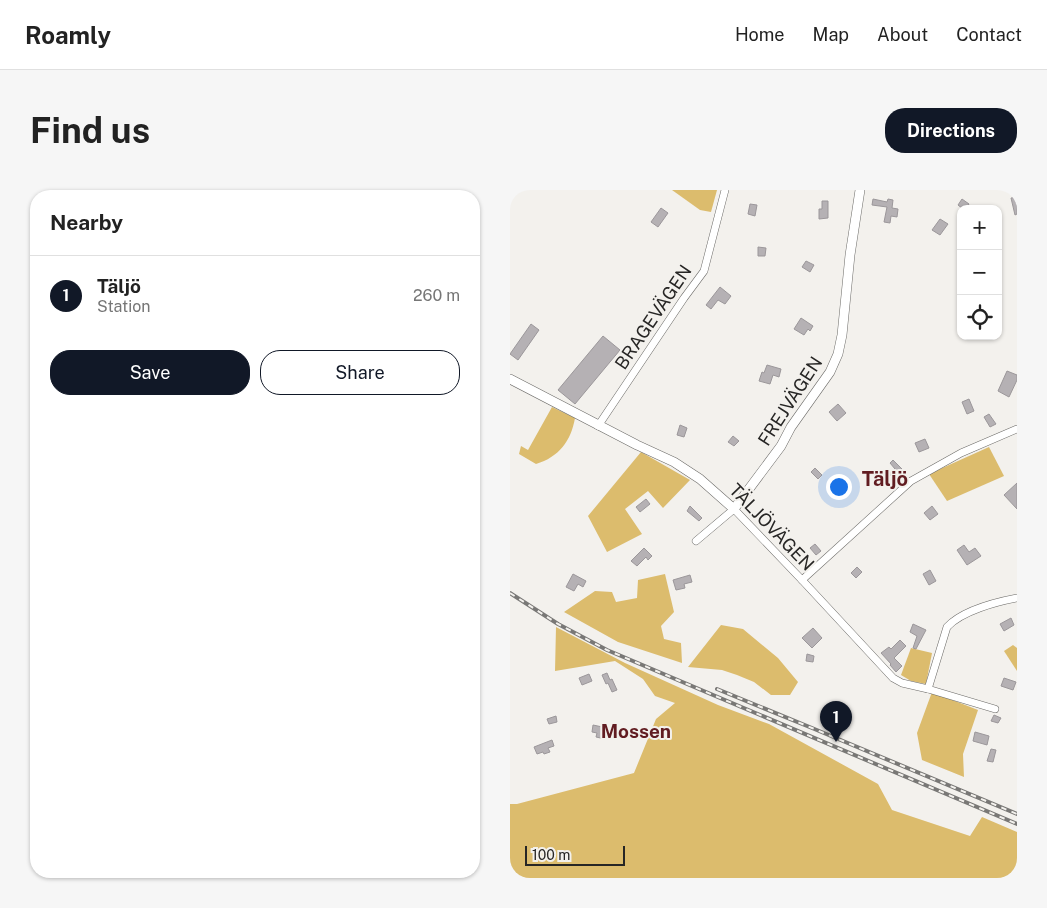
<!DOCTYPE html>
<html lang="en">
<head>
<meta charset="utf-8">
<style>
  :root { --surface:#fff; --page:#f6f6f6; --text:#222; --muted:#767676; --line:#e0e0e0; --accent:#111827 }
  body { margin:0; font-family:"Public Sans",sans-serif; background:var(--page); color:var(--text) }
  .controls { position:absolute; right:15px; top:15px; display:grid; overflow:hidden; border-radius:10px; box-shadow:0 1px 4px #0004 }
  .controls button { width:45px; height:45px; display:grid; place-items:center; padding:0; border:0; border-bottom:1px solid var(--line); background:var(--surface); color:var(--text); font:25px sans-serif }
  .scale { position:absolute; left:15px; bottom:12px; width:100px; box-sizing:border-box; padding-left:5px; border:2px solid #272625; border-top:0; font-size:14px; line-height:18px; white-space:nowrap; color:#272625; -webkit-text-stroke:4px #f3f1ed; paint-order:stroke }
  .you { position:absolute; left:328px; top:296px; width:18px; height:18px; margin:-12px; border:4px solid #fff; border-radius:50%; background:#1a73e8; box-shadow:0 0 0 8px #1a73e833 }
  .badge { display:grid; place-items:center; width:32px; height:32px; border-radius:50%; background:var(--accent); color:#fff; font-size:16px; font-weight:700 }
  .pin { position:absolute; translate:-50% -41px; filter:drop-shadow(0 1px 2px #0008) }
  .pin::after { content:''; position:absolute; top:26px; width:18px; height:15px; background:inherit; clip-path:polygon(0 0,100% 0,50% 100%) }
  .list { margin:0; padding:0; list-style:none }
  h2 { display:flex; justify-content:space-between; align-items:center; height:65px; margin:0; padding:0 20px; font-size:21px }
  h2 small { font-size:16px; font-weight:400; color:var(--muted) }
  .list li { display:grid; grid-template-columns:32px 1fr auto; gap:15px; align-items:center; box-sizing:border-box; height:80px; padding:0 20px; border-top:1px solid var(--line) }
  .list b { display:block; font-size:19px; white-space:nowrap }
  .list p { margin:0; font-size:16px; white-space:nowrap; color:var(--muted) }
  .list em { font-size:16px; font-style:normal; color:var(--muted) }
  .actions { display:flex; gap:10px; padding:15px 20px }
  .actions a { flex:1; padding:11px 0; border:1px solid var(--accent); border-radius:20px; text-align:center; font-size:18px; color:var(--accent) }
  .actions .main { background:var(--accent); color:#fff }
  .icon { flex:none; width:28px; height:28px; fill:none; stroke:currentColor; stroke-width:2; stroke-linecap:round; stroke-linejoin:round }
  .map { position:relative; flex:none; width:507px; height:688px; overflow:hidden; border-radius:20px }
  header { display:flex; align-items:center; gap:30px; box-sizing:border-box; height:70px; padding:0 25px; background:var(--surface); border-bottom:1px solid var(--line) }
  header strong { font-size:24px }
  nav { display:flex; gap:28px; margin-inline-start:auto; font-size:18px }
  .intro { display:flex; align-items:center; justify-content:space-between; box-sizing:border-box; height:120px; padding:0 30px }
  h1 { margin:0; font-size:35px }
  .button { padding:12px 22px; border-radius:20px; background:var(--accent); color:#fff; font-size:18px; font-weight:700 }
  main { display:flex; gap:30px; padding:0 30px }
  aside { flex:1; background:var(--surface); border-radius:20px; box-shadow:0 1px 4px #0004 }
  .map>svg:first-child { display:block }
  .green { fill:#dcbc6d }
  .building { fill:#b5b1b4; stroke:#9b979a }
  .lines { fill:none; stroke-linecap:round; stroke-linejoin:round }
  .minor-casing { stroke:#6b6a67; stroke-width:8 }
  .tertiary-casing { stroke:#6b6a67; stroke-width:10 }
  .minor { stroke:#fff; stroke-width:7 }
  .tertiary { stroke:#fff; stroke-width:9 }
  .rail-casing { stroke:#797876; stroke-width:4 }
  .rail { stroke:#f3f1ed; stroke-width:2; stroke-dasharray:5.5; stroke-linecap:butt }
  .labels { text-anchor:middle; dominant-baseline:central; stroke-width:4; stroke-linejoin:round; paint-order:stroke }
  .street-label { font-size:18px; fill:#272625; stroke:#f3f1ed }
  .neighbourhood-label { font-size:19px; font-weight:bold; fill:#611c21; stroke:#f3f1ed }
  .quarter-label { font-size:20px; font-weight:bold; fill:#611c21; stroke:#f3f1ed }
</style>
</head>
<body>
<header>
<strong>Roamly</strong>
<nav><a>Home</a><a>Map</a><a>About</a><a>Contact</a></nav>
</header>
<div class="intro"><h1>Find us</h1><a class="button">Directions</a></div>
<main>
<aside>
<h2>Nearby<small></small></h2>
<ul class="list">
<li><span class="badge">1</span><div><b>Täljö</b><p>Station</p></div><em>260 m</em></li>
</ul>
<div class="actions"><a class="main">Save</a><a>Share</a></div>
</aside>
<div class="map">
<svg width="507" height="688" viewBox="0 0 507 688">
  <rect width="100%" height="100%" fill="#f3f1ed"/>
  <g class="green">
    <polygon points="162,0 207,0 201,22 190,20"/>
    <path d="M42,217L65,228C61,251 49,267 26,274L9,264L11,256L18,260Z"/>
    <polygon points="479,257 494,286 437,311 419,284"/>
    <polygon points="131,262 180,290 153,318 138,301 115,319 132,344 97,362 78,326"/>
    <polygon points="155,384 164,422 151,436 154,449 171,453 172,473 108,452 54,422 85,401 102,402 106,412 127,408 128,390"/>
    <polygon points="211,435 233,439 268,468 288,492 280,505 261,505 244,492 227,485 212,480 178,477"/>
    <polygon points="46,437 115,473 208,515 259,534 368,594 382,620 460,646 472,627 507,642 507,688 0,688 0,614 7,614 124,583 146,529 165,513 145,506 133,489 105,471 45,481"/>
    <polygon points="503,455 507,458 507,481 494,461"/>
    <polygon points="401,458 422,463 416,494 401,491 391,485"/>
    <polygon points="422,502 468,520 453,564 454,587 412,570 407,543"/>
  </g>
  <g class="building">
    <polygon points="507,7 507,24 505,25 501,8"/>
    <polygon points="363,9 377,12 378,9 383,10 382,18 388,19 387,27 381,26 380,33 374,32 377,17 362,15"/>
    <polygon points="452,9 459,14 456,19 453,19 448,15"/>
    <polygon points="312,11 318,11 318,28 309,29 309,19 312,19"/>
    <polygon points="240,14 247,15 245,26 238,24"/>
    <polygon points="151,18 158,23 148,37 141,32"/>
    <polygon points="430,29 438,34 430,45 422,40"/>
    <polygon points="248,57 256,58 255,66 248,66"/>
    <polygon points="296,71 304,75 300,82 292,77"/>
    <polygon points="210,97 221,106 215,114 208,110 201,119 196,115"/>
    <polygon points="291,128 303,136 300,141 298,139 294,145 284,139"/>
    <polygon points="21,134 29,140 8,170 0,164"/>
    <polygon points="93,146 110,160 65,214 48,200"/>
    <polygon points="257,175 271,179 269,187 263,185 260,194 249,191 252,182 254,183"/>
    <polygon points="497,181 507,185 507,190 499,207 488,201"/>
    <polygon points="459,209 464,221 457,224 452,212"/>
    <polygon points="328,214 336,223 327,231 319,222"/>
    <polygon points="479,224 486,234 480,237 474,227"/>
    <polygon points="170,235 177,238 174,247 167,245"/>
    <polygon points="223,246 229,251 224,256 218,252"/>
    <polygon points="415,249 419,258 409,262 405,253"/>
    <polygon points="383,270 392,279 383,288 379,284 385,279 380,273"/>
    <polygon points="305,278 312,285 308,289 301,282"/>
    <polygon points="333,289 338,294 330,301 326,296"/>
    <polygon points="507,293 507,319 494,305"/>
    <polygon points="136,309 140,314 130,322 126,317"/>
    <polygon points="180,316 192,328 189,331 177,321"/>
    <polygon points="422,316 428,324 420,330 414,323"/>
    <polygon points="305,354 311,361 306,365 300,358"/>
    <polygon points="454,355 459,362 465,358 471,366 457,375 447,360"/>
    <polygon points="134,358 142,366 138,370 136,367 127,376 121,371"/>
    <polygon points="347,377 352,382 346,388 341,383"/>
    <polygon points="420,380 426,391 419,395 413,384"/>
    <polygon points="63,384 76,391 73,397 68,394 64,401 56,397"/>
    <polygon points="180,385 182,392 174,394 175,398 166,400 163,390"/>
    <polygon points="501,428 504,435 494,441 490,434"/>
    <polygon points="403,434 416,440 406,459 403,458 407,446 400,442"/>
    <polygon points="303,438 312,448 302,458 292,448"/>
    <polygon points="390,450 396,456 384,468 392,476 386,482 380,475 381,474 371,463 379,457 381,459"/>
    <polygon points="297,464 304,466 303,472 296,471"/>
    <polygon points="97,483 100,490 102,489 107,500 102,502 98,493 96,494 92,485"/>
    <polygon points="79,484 82,491 72,495 69,488"/>
    <polygon points="494,488 506,492 503,500 491,496"/>
    <polygon points="484,525 491,528 488,533 481,531"/>
    <polygon points="46,526 47,532 39,534 37,529"/>
    <polygon points="83,535 97,538 95,549 86,547 87,543 82,542"/>
    <polygon points="465,542 479,546 477,555 463,551"/>
    <polygon points="42,550 44,556 38,558 40,562 34,564 33,562 27,564 24,557"/>
    <polygon points="481,559 486,560 483,572 477,571"/>
  </g>
  <g class="lines">
    <defs>
      <g id="minor">
        <polyline points="88,236 174,108 194,81 215,0"/>
        <polyline points="186,351 224,319 292,390 383,488 392,493 418,499 485,519"/>
        <polyline points="292,390 401,291 451,263 507,239"/>
        <path d="M418,499L437,437C452,421 486,412 507,408"/>
      </g>
      <polyline id="tertiary" points="0,189 127,255 164,272 190,289 224,319 271,256 281,237 320,182 328,164 332,145 340,65 350,0"/>
    </defs>
    <use href="#minor" class="minor-casing"/>
    <use href="#tertiary" class="tertiary-casing"/>
    <use href="#minor" class="minor"/>
    <use href="#tertiary" class="tertiary"/>
    <defs>
      <g id="rail">
        <polyline points="0,403 48,434 97,460 507,634"/>
        <polyline points="207,499 302,538 507,624"/>
      </g>
    </defs>
    <use href="#rail" class="rail-casing"/>
    <use href="#rail" class="rail"/>
  </g>
  <g class="labels">
    <g class="street-label">
      <text transform="translate(143 127) rotate(-56)">BRAGEVÄGEN</text>
      <text transform="translate(280 211) rotate(-57)">FREJVÄGEN</text>
      <text transform="translate(262 337) rotate(46)">TÄLJÖVÄGEN</text>
    </g>
    <g class="neighbourhood-label">
      <text x="126" y="541">Mossen</text>
    </g>
    <g class="quarter-label">
      <text x="375" y="289">Täljö</text>
    </g>
  </g>
</svg>
<div class="controls">
<button>+</button>
<button>−</button>
<button><svg class="icon" aria-label="locate" viewBox="0 0 24 24"><circle cx="12" cy="12" r="6"/><path d="M12 2v4M12 18v4M2 12h4M18 12h4"/></svg></button>
</div>
<div class="scale">100 m</div>
<div class="you"></div>
<div class="pin badge" style="left:326px;top:552px">1</div>
</div>
</main>
</body>
</html>
